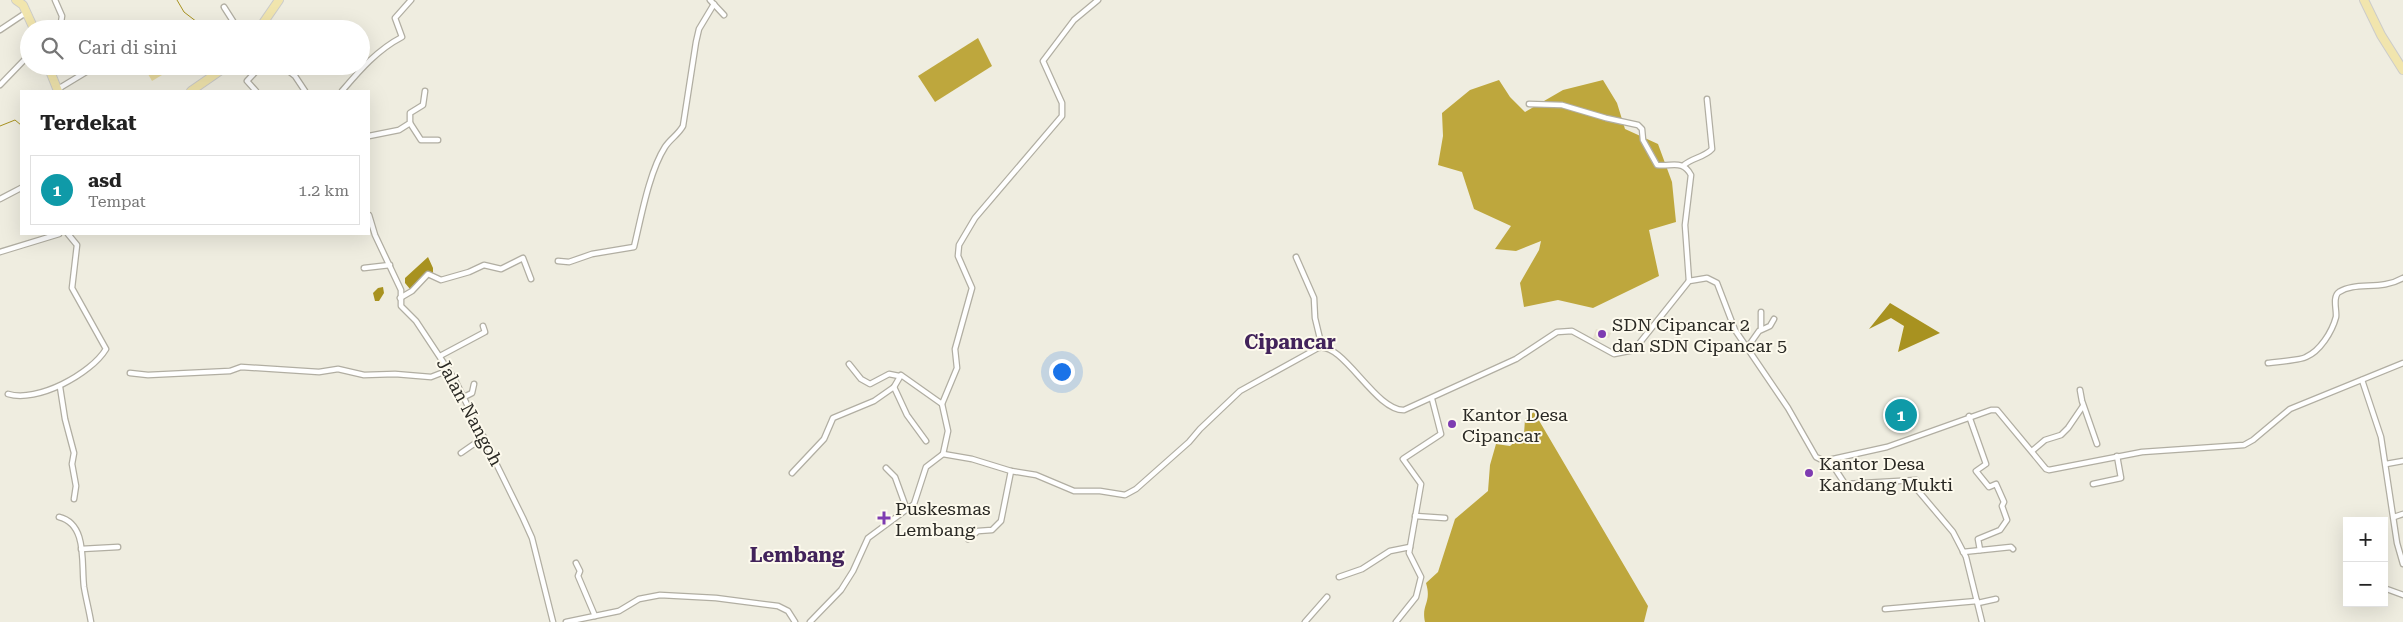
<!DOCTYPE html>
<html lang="id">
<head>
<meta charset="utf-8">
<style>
  :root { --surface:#fff; --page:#f2f2f2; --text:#222; --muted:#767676; --line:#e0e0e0; --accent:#7c3aed }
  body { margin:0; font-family:"Roboto Serif",serif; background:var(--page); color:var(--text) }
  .controls { position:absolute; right:15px; bottom:15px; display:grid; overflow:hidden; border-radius:0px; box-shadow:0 5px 20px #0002 }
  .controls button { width:45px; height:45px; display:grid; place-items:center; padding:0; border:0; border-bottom:1px solid var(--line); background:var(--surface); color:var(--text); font:25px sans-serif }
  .you { position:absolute; left:1061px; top:371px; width:18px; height:18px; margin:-12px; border:4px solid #fff; border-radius:50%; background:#1a73e8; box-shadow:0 0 0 8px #1a73e833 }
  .badge { display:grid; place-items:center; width:32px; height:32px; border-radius:50%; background:var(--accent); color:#fff; font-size:16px; font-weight:700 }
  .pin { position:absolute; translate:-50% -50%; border:2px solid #fff; box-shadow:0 1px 5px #0006 }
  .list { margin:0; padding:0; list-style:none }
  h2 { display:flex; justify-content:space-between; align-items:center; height:65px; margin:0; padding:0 20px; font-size:21px }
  h2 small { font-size:16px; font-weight:400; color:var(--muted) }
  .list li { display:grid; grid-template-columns:32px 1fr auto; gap:15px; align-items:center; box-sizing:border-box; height:70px; margin:0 10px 10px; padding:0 10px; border:1px solid var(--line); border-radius:0px }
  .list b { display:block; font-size:19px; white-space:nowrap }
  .list p { margin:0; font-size:16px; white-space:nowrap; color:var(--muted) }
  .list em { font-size:16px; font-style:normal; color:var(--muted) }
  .icon { flex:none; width:28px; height:28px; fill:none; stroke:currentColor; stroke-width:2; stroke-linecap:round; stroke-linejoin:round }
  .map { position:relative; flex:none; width:2403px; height:622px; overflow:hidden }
  .search { position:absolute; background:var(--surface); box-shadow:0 5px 20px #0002; left:20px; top:20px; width:350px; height:55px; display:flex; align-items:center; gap:12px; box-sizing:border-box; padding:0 18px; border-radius:28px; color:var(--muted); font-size:19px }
  .panel { position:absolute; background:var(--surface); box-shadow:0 5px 20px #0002; left:20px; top:90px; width:350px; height:145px; border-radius:0px }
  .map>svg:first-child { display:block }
  .built { fill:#e7e2ce }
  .green { fill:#e8da9e }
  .forest { fill:#bea73d }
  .water { fill:#a89220 }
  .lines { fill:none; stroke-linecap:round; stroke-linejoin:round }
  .stream { stroke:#a89220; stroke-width:1 }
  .street-casing { stroke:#b1aea2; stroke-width:7 }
  .primary-casing { stroke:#ccccca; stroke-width:10 }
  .street { stroke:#fff; stroke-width:4.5 }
  .primary { stroke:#f1e5ad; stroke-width:8 }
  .poi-dot { fill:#7e3cb1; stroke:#fdfaed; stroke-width:2 }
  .labels { text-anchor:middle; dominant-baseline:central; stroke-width:4; stroke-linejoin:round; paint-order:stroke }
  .poi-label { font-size:18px; fill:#2a2924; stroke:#fdfaed; text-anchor:start }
  .street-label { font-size:18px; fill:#2a2924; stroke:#fdfaed }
  .quarter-label { font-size:20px; font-weight:bold; fill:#42235b; stroke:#fdfaed }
</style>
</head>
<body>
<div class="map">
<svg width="2403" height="622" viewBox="0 0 2403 622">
  <rect width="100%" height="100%" fill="#efede0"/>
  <polygon class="built" points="1596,329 1611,333 1609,338 1601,336 1599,340 1593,338"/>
  <polygon class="green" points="156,66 162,75 152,81 144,67"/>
  <g class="forest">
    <polygon points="978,38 992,66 935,102 918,76"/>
    <polygon points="1499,80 1510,97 1525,112 1563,90 1603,80 1617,103 1625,129 1658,144 1672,182 1676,222 1649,230 1659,276 1593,308 1558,300 1524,307 1520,283 1539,250 1541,241 1516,251 1495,249 1511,226 1474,209 1462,172 1438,165 1443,136 1442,113 1470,90"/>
    <path d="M1534,412L1648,606L1644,622H1425C1421,604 1432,603 1426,583L1438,572L1455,519L1488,491L1490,465L1496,444L1510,446L1524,434L1525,419Z"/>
  </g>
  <g class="water">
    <polygon points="428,257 433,268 433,273 426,274 410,289 405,283 405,278"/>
    <polygon points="383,287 384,293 379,301 375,301 373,293 378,288"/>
    <polygon points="1890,303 1940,333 1898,352 1904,326 1891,318 1869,329"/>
  </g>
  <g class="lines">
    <g class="stream">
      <polyline points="177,0 184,12 197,22 196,26"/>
      <polyline points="0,126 15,120 21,125"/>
    </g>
    <defs>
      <g id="street">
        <polyline points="55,0 62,16 60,29"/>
        <polyline points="710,0 724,15"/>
        <polyline points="224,7 238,29"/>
        <polyline points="0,30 27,12"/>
        <polyline points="282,66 295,76 305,91"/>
        <polyline points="0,85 29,55"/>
        <polyline points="58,89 96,66"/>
        <polyline points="256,91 247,81 261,66"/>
        <path d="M342,91C360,70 377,50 402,37L395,18L411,0"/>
        <path d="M1529,104L1562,105L1606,118L1638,125L1642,129L1643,140L1657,165C1671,167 1683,159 1691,175L1685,225L1689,281"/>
        <polyline points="410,123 421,140 438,140"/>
        <polyline points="369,136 399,130 410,123 410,113 423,105 425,91"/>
        <path d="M1684,165C1692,158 1705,157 1712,149L1707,99"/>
        <polyline points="0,199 21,188"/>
        <polyline points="369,215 375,235 401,290 401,306 416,321 455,380 523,518 532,538 553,622"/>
        <polyline points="0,252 59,234"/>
        <polyline points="1296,257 1314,298 1315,318 1322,347"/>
        <path d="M558,261L569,262L592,254L634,247C641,218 649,172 665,147C670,139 678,135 683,126L696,42L699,29L714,4"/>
        <polyline points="364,268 390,265"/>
        <polyline points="400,298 412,291 428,274 441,280 469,272 484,265 501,269 523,258 531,279"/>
        <polyline points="1761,312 1761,329"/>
        <polyline points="1747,348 1759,331 1770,326 1774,319"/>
        <polyline points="440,356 485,332 483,326"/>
        <path d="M2268,363C2276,362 2302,360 2306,357C2320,351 2332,332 2336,317C2337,310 2332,297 2339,292C2356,281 2381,291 2403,278"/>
        <polyline points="849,364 861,379 870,384 889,374 899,376"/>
        <polyline points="130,373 148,375 230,371 241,367 319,372 338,369 364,375 395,374 431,377 449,370"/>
        <polyline points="2362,380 2381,437 2397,543 2403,564"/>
        <polyline points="60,387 65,419 74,453 72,464 76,486 74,499"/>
        <polyline points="894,387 907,415 926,441"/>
        <polyline points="2080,390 2082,401 2097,444"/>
        <path d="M8,394C37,403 91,374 106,349L72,288L77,245L68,234"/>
        <polyline points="464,397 472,393 474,384"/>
        <polyline points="1969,416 1986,464 1976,471 1989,487 1996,484 2004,502 2002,506 2007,520 2000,530 1978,539 1980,550"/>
        <polyline points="2032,451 2045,440 2061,435 2068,428 2083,406"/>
        <polyline points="461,453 484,437"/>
        <polyline points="943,454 948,431 942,404 957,368 955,349 972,288 958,256 959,245 975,218 1062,116 1062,103 1043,61 1074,20 1098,0"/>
        <polyline points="1830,461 1845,484 1916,480 1915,487 1953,532 1966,557 1982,622"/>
        <polyline points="2386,464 2403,461"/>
        <polyline points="886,468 895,477 907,510"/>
        <polyline points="792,473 824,439 833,418 874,401 894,387 901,375 942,404"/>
        <polyline points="2093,484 2121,478 2117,456"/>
        <polyline points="1415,516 1445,518"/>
        <path d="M59,517C88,524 81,564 84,587C86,599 89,610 91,622"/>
        <polyline points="2394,517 2403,514"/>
        <polyline points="968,539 978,531 992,530 1001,521 1011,471"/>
        <polyline points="81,549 118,547"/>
        <polyline points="1963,552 2011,547 2013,549"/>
        <polyline points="576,563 580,571 578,576 595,616"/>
        <polyline points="1339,577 1362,569 1390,551 1410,547"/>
        <polyline points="2384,588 2403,595"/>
        <polyline points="1978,603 1996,599"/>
        <polyline points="1885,609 1977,601"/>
        <polyline points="566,622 619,611 639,599 660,595 716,598 778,606 788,611 795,622"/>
        <path d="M810,622L841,590L853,571L868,538L914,504L926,467L943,454L972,459L1011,471L1036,475L1074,491H1100L1125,495L1136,489L1189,442L1200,429L1240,391L1318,348C1343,341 1375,411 1404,410L1516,359L1557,332L1572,331L1614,354L1634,350L1689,281L1707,278L1717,283L1735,330L1788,408L1816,457L1824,461L1887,447L1991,410H1997L2046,469L2049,470L2142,452L2244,445L2253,440L2290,409L2403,363"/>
        <polyline points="1305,622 1327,597"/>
        <polyline points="1396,622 1416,597 1421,577 1409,553 1421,484 1403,459 1441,434 1432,399"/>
      </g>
      <g id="primary">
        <polyline points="16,0 23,5 34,29"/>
        <polyline points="2364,0 2381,35 2403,70"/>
        <polyline points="259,29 279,0"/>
        <polyline points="48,66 58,91"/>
        <polyline points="191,91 227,66"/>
      </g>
    </defs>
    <use href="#street" class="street-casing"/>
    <use href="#primary" class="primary-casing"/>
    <use href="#street" class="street"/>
    <use href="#primary" class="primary"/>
  </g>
  <g class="poi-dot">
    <circle cx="1602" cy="334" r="5"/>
    <circle cx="1452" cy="424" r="5"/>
    <circle cx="1809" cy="473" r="5"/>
    <path d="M881.5 510.5h5v5h5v5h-5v5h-5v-5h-5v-5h5z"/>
  </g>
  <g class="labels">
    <g class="poi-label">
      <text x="1612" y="324">SDN Cipancar 2<tspan x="1612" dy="21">dan SDN Cipancar 5</tspan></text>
      <text x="1462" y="414">Kantor Desa<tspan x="1462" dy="21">Cipancar</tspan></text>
      <text x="1819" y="463">Kantor Desa<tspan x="1819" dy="21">Kandang Mukti</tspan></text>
      <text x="895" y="508">Puskesmas<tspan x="895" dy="21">Lembang</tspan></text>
    </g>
    <g class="street-label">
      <text transform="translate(470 412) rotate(62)">Jalan Nangoh</text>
    </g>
    <g class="quarter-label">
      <text x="1290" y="342">Cipancar</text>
      <text x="797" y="555">Lembang</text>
    </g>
  </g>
</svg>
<div class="controls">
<button>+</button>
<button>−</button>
</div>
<div class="you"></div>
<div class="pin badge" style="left:1901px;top:415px;background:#0f9aa8">1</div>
<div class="search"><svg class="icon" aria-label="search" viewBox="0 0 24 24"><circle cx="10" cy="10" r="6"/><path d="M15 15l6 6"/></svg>Cari di sini</div>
<section class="panel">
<h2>Terdekat<small></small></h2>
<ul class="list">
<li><span class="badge" style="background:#0f9aa8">1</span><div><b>asd</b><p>Tempat</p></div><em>1.2 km</em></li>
</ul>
</section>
</div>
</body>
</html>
